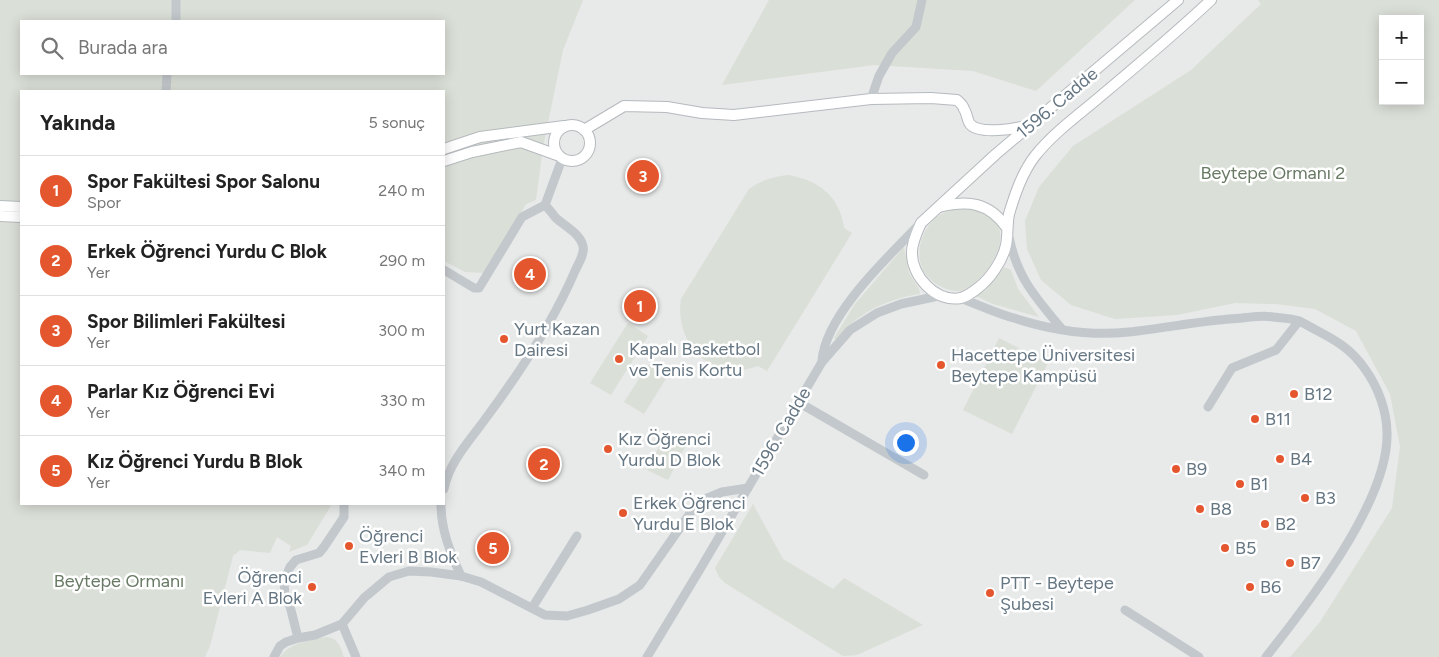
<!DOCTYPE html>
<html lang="tr">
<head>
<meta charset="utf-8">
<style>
  :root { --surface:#fff; --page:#f6f6f6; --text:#222; --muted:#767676; --line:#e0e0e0; --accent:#e4572e }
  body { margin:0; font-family:Figtree,sans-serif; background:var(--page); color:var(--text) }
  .controls { position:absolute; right:15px; top:15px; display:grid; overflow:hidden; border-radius:0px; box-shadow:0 2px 12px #0003 }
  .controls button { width:45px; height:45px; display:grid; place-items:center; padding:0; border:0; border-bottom:1px solid var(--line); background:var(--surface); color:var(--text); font:25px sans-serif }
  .you { position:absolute; left:905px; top:442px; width:18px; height:18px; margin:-12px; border:4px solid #fff; border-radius:50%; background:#1a73e8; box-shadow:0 0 0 8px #1a73e833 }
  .badge { display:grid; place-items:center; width:32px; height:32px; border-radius:50%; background:var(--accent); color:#fff; font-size:16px; font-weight:700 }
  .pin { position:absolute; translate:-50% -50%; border:2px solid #fff; box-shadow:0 1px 5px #0006 }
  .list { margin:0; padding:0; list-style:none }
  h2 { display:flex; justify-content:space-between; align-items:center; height:65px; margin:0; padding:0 20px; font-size:21px }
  h2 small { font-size:16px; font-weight:400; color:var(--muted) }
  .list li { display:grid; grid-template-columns:32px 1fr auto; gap:15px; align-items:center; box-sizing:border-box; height:70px; padding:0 20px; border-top:1px solid var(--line) }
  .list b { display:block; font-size:19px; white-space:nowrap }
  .list p { margin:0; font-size:16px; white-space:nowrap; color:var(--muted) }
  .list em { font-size:16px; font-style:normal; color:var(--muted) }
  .icon { flex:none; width:28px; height:28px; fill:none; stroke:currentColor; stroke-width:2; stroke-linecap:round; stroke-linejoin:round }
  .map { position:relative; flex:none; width:1439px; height:657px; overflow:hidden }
  .search { position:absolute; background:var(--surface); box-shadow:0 2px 12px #0003; left:20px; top:20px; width:425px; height:55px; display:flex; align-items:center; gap:12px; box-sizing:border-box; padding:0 18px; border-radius:0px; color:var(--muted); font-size:19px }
  .panel { position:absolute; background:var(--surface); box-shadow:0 2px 12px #0003; left:20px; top:90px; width:425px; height:415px; border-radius:0px }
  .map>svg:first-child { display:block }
  .built { fill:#e8e9e9 }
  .green { fill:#dadfd7; fill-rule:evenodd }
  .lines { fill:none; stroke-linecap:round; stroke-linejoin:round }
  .major-casing { stroke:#b5babe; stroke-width:12 }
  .minor { stroke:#c3c8cc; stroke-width:9 }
  .major { stroke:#fff; stroke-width:10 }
  .poi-dot { fill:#e4572e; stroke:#fff; stroke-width:2 }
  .labels { text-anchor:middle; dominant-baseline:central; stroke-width:5; stroke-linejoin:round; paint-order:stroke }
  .street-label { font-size:18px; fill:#657683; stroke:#fff }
  .park-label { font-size:18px; fill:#687a64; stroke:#fff }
  .poi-label { font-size:18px; fill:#657683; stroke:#fff; text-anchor:start }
</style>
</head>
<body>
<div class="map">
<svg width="1439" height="657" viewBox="0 0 1439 657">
  <rect width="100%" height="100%" fill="#fafaf8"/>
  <polygon class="built" points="468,0 1259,0 1338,96 1439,657 140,657 178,504 444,504 444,91"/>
  <g class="green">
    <path d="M0,0H583L563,50L543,147L536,200L526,204L485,273L465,272L444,261V91H21V504H332L307,545L289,552L291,546L277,537L270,553L240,550L233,556L210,646L205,657H0ZM21,21H444V74H21Z"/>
    <polygon points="769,0 1135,0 1036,91 973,71 874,65 722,85"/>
    <path d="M1258,0H1439V657H1290L1320,622L1392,508L1400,447L1390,394L1356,331L1315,309L1276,304L1235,303L1177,315L1115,319L1071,305L1041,280L1027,249L1025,221L1039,187L1073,146L1191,70L1261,4ZM1383,19H1420V101H1383Z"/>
    <path d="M788,175C818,180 840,196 844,228L852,233L767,371L758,366C713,383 674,345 681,299L749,189C762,180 773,177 788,175Z"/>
    <path d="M954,209C961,209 970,207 977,209C1008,219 1004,246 989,267C983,276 973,286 963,290C955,293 942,288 935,283C911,267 917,233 937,217C942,213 948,211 954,209Z"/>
    <path d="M904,247L909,273L919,289L920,294C886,299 857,313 836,340L834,338L855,304Z"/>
    <polygon points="1004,267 1011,270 1018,289 1039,317 993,304 976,296 986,290"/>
    <polygon points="628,323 648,336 611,395 590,383"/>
    <polygon points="999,338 1048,363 1012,434 963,410"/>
    <polygon points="648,365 667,377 644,414 624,402"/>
    <polygon points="667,431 688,441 668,480 647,470"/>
    <polygon points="753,504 783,559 833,589 844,578 923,625 857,655 843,656 725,583 719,577 715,568"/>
    <path d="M327,637C339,639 340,646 344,657H280C292,641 309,641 327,637Z"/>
  </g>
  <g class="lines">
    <defs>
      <g id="major">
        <path d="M1178,0L996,154L921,223C917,232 912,242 912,252C911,276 936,303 961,298C967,296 973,292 978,288C990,279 1003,260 1006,245C1008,235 1007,224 1009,214C1015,194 1022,173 1035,156C1054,132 1080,114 1102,95C1139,64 1176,33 1211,0"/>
        <circle cx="572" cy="143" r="18"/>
        <path d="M584,130L624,106L667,107L702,113L734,115L871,99L931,98L957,100C959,102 963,105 964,109C967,113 967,120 970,124C979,135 1016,129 1028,125"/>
        <polyline points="444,149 480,137 564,126"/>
        <polyline points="444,161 472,152 521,142 557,155"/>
        <polyline points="0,206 21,207"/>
        <path d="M939,207C968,200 989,202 1007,228"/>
        <polyline points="0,216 21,217"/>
      </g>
    </defs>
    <use href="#major" class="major-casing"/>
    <g class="minor">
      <polyline points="176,21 176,0"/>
      <polyline points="166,91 167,74"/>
      <polyline points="871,99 879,76 892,53 916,27 922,0"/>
      <path d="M1009,237C1017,277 1035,297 1061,328"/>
      <polyline points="444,270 474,288 479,288 522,217 545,205 562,159"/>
      <path d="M960,298C979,305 997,314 1017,319C1052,330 1092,336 1129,332C1167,328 1204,320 1242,318C1252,317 1263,315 1273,317C1281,318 1291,318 1299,321C1304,323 1310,327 1316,330C1337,341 1351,349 1365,369C1378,387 1387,411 1387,433C1389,501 1307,605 1266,657"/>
      <path d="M822,361C825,315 888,257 919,225"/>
      <polyline points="798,402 924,475"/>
      <polyline points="1208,407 1232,368 1276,350 1299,321"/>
      <path d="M444,489C449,462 471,439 486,418C518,375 554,320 575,271C578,264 585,254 583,246C580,233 564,226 555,217C552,213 549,209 545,205"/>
      <path d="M441,504C441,530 450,552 461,576"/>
      <polyline points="532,608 577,536"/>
      <polyline points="1125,610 1199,657"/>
      <polyline points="342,624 356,657"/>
      <polyline points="298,638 290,606 285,597 284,582 290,567 296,560 319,553 324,547 344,517 344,504"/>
      <polyline points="274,657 280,646 286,642 298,638 315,635 342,624 364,598 389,577 409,571 431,572 461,576 481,582 545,615 567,616 588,610 619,599 640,585 698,502 722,492 748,488"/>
      <polyline points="647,657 699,571 822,362 850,330 877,313 901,304 943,295"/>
    </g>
    <use href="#major" class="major"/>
  </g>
  <g class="poi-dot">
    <circle cx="504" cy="339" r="5"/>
    <circle cx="619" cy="359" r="5"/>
    <circle cx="941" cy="365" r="5"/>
    <circle cx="1294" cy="394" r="5"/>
    <circle cx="1255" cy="419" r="5"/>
    <circle cx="608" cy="449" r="5"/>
    <circle cx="1280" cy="459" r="5"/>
    <circle cx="1176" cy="469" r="5"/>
    <circle cx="1240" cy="484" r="5"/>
    <circle cx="1305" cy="498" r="5"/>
    <circle cx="1200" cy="509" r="5"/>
    <circle cx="623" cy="513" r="5"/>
    <circle cx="1265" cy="524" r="5"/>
    <circle cx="349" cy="546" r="5"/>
    <circle cx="1225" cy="548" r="5"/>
    <circle cx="1290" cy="563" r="5"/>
    <circle cx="312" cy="587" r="5"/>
    <circle cx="1250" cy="587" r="5"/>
    <circle cx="990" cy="593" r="5"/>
  </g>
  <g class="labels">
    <g class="street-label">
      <text transform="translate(1057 103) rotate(-40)">1596. Cadde</text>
      <text transform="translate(781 432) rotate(-60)">1596. Cadde</text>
    </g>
    <g class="park-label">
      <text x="1273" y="173">Beytepe Ormanı 2</text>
      <text x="119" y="581">Beytepe Ormanı</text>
    </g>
    <g class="poi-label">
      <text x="514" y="329">Yurt Kazan<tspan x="514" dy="21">Dairesi</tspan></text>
      <text x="629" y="349">Kapalı Basketbol<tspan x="629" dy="21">ve Tenis Kortu</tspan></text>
      <text x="951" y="355">Hacettepe Üniversitesi<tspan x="951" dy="21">Beytepe Kampüsü</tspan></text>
      <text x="1304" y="394">B12</text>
      <text x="1265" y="419">B11</text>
      <text x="618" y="439">Kız Öğrenci<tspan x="618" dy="21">Yurdu D Blok</tspan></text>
      <text x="1290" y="459">B4</text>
      <text x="1186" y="469">B9</text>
      <text x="1250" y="484">B1</text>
      <text x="1315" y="498">B3</text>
      <text x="633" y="503">Erkek Öğrenci<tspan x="633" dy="21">Yurdu E Blok</tspan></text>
      <text x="1210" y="509">B8</text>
      <text x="1275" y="524">B2</text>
      <text x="359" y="536">Öğrenci<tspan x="359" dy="21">Evleri B Blok</tspan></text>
      <text x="1235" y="548">B5</text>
      <text x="1300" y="563">B7</text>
      <text x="302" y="577" text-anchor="end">Öğrenci<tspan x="302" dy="21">Evleri A Blok</tspan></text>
      <text x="1000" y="583">PTT - Beytepe<tspan x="1000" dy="21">Şubesi</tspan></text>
      <text x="1260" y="587">B6</text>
    </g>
  </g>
</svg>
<div class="controls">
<button>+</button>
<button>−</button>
</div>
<div class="you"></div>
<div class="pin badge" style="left:640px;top:306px">1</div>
<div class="pin badge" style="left:544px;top:464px">2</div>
<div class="pin badge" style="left:643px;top:176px">3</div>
<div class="pin badge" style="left:530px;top:274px">4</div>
<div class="pin badge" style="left:493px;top:548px">5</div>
<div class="search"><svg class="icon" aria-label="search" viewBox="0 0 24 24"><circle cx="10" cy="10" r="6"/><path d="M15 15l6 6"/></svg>Burada ara</div>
<section class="panel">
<h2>Yakında<small>5 sonuç</small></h2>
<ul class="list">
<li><span class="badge">1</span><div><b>Spor Fakültesi Spor Salonu</b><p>Spor</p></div><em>240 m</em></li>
<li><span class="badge">2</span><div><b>Erkek Öğrenci Yurdu C Blok</b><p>Yer</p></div><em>290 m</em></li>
<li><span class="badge">3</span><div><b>Spor Bilimleri Fakültesi</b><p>Yer</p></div><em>300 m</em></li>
<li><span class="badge">4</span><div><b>Parlar Kız Öğrenci Evi</b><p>Yer</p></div><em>330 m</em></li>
<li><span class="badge">5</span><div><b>Kız Öğrenci Yurdu B Blok</b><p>Yer</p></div><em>340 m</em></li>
</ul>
</section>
</div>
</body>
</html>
